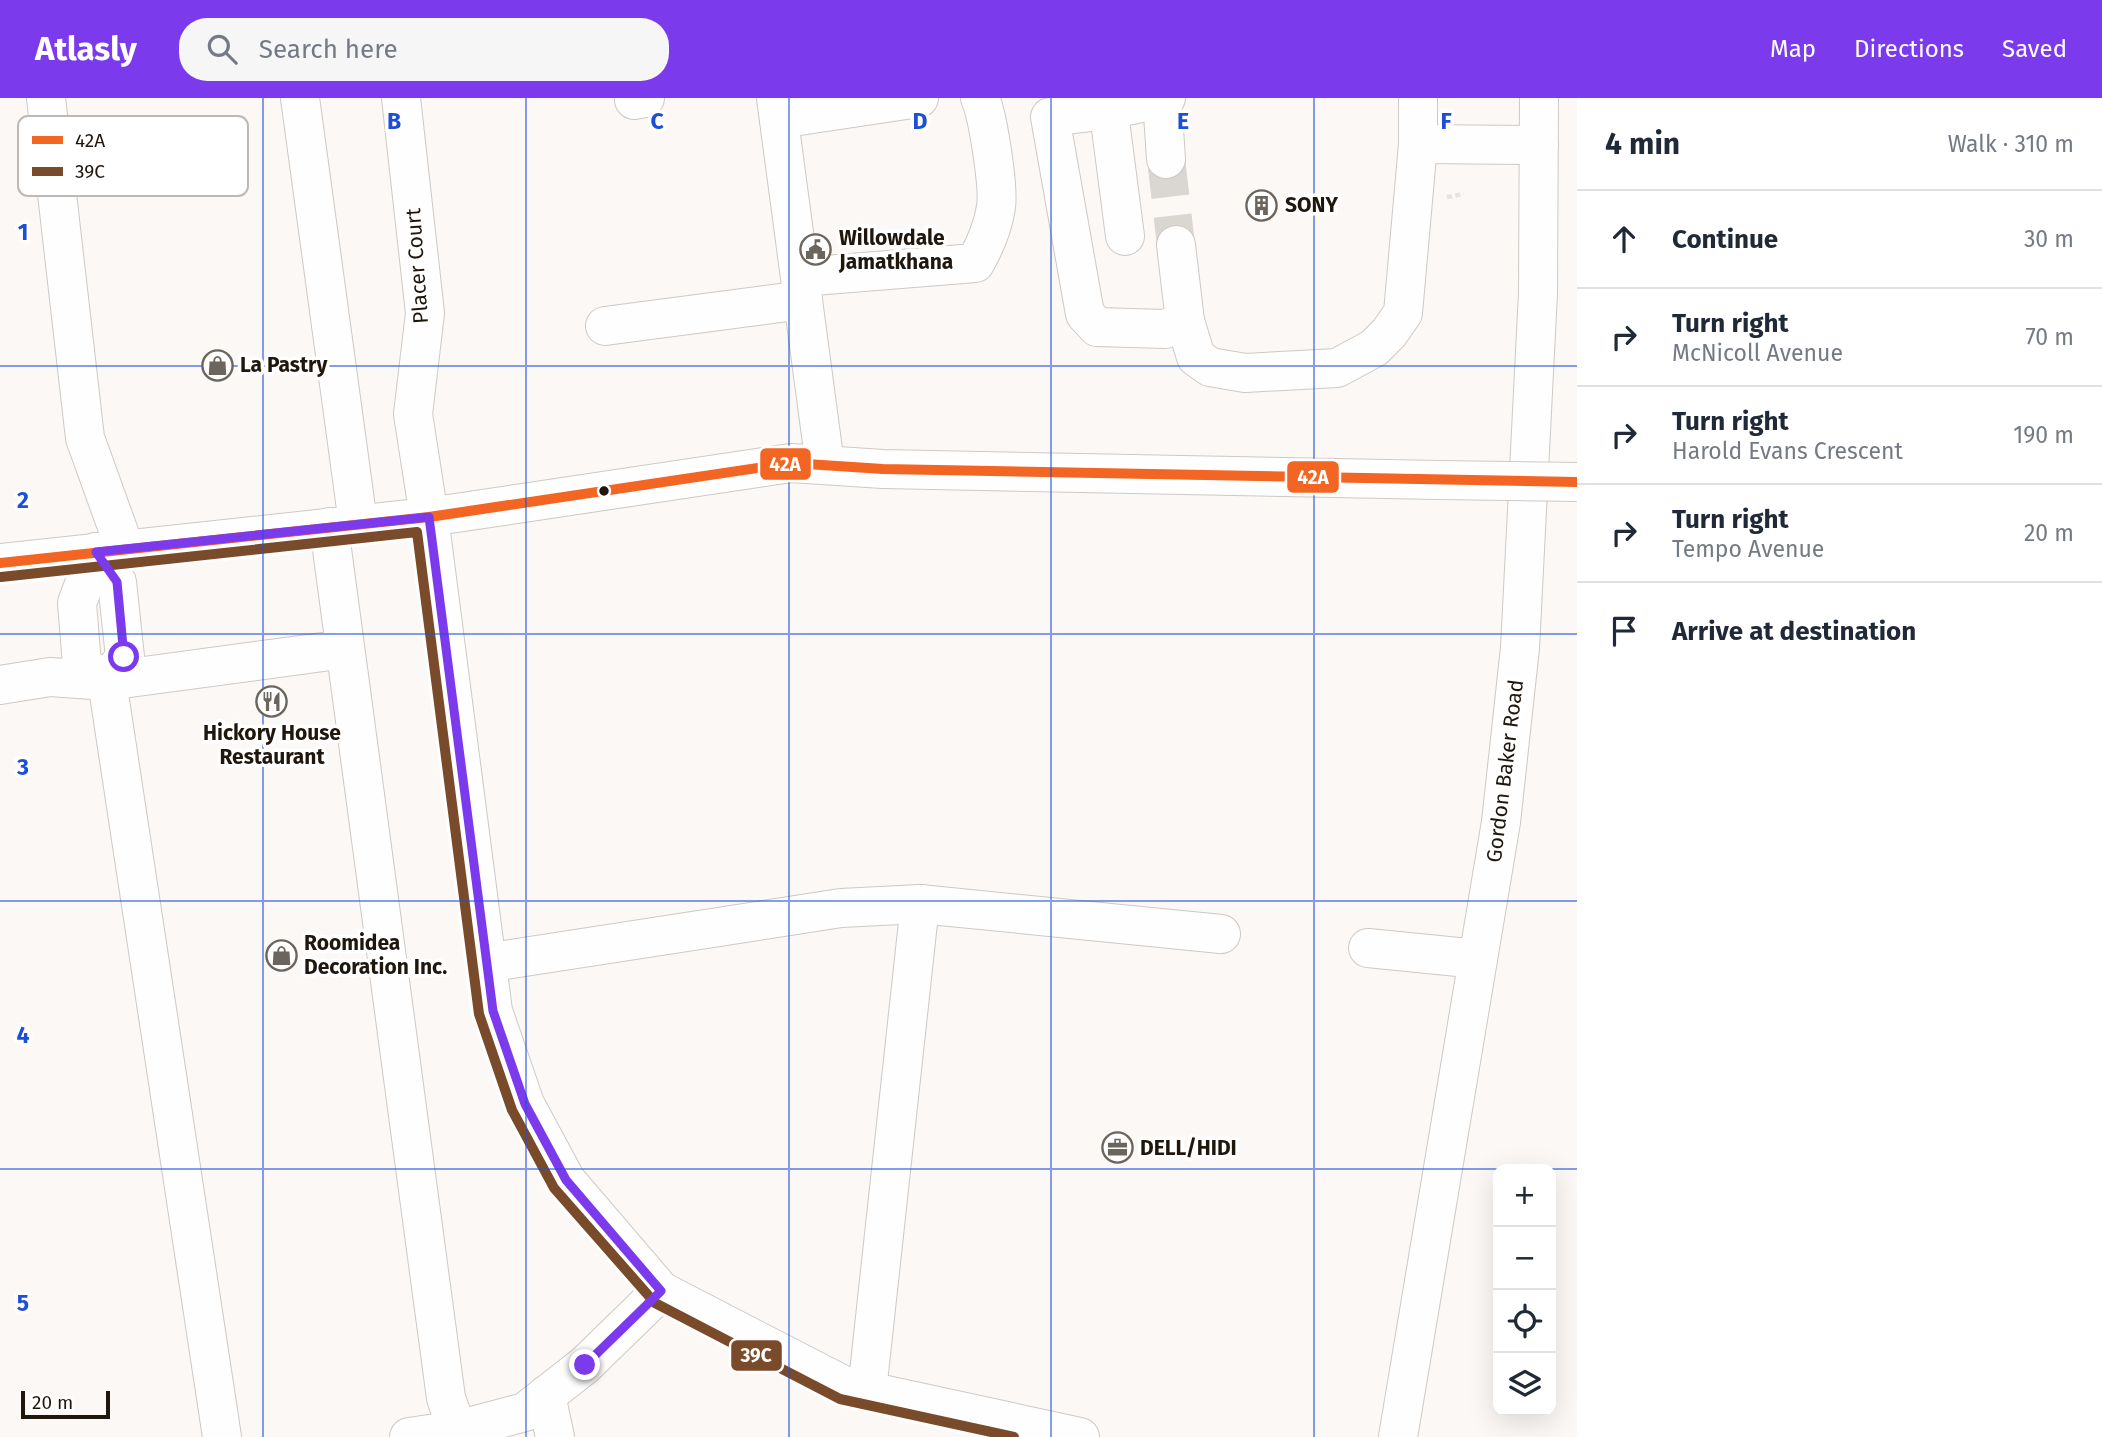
<!DOCTYPE html>
<html lang="en">
<head>
<meta charset="utf-8">
<style>
  :root { --surface:#fff; --page:#f6f6f7; --text:#1f2937; --muted:#747a83; --line:#e0e1e3; --accent:#7c3aed }
  body { margin:0; font-family:"Fira Sans",sans-serif; background:var(--page); color:var(--text) }
  .controls { position:absolute; right:21px; bottom:21px; display:grid; overflow:hidden; border-radius:14px; box-shadow:0 7px 28px #0002 }
  .controls button { width:63px; height:63px; display:grid; place-items:center; padding:0; border:0; border-bottom:2px solid var(--line); background:var(--surface); color:var(--text); font:35px sans-serif }
  .scale { position:absolute; left:21px; bottom:18px; width:89px; box-sizing:border-box; padding-left:7px; border:4px solid #1f160d; border-top:0; font-size:19px; line-height:24px; white-space:nowrap; color:#1f160d; -webkit-text-stroke:5px #fff; paint-order:stroke }
  .stop { position:absolute; width:21px; height:21px; margin:-16px; border:5px solid #7c3aed; border-radius:50%; background:#fff }
  .stop.end { background:#7c3aed; border-color:#fff; box-shadow:0 2px 7px #0008 }
  .list { margin:0; padding:0; list-style:none }
  h2 { display:flex; justify-content:space-between; align-items:center; height:91px; margin:0; padding:0 28px; font-size:30px }
  h2 small { font-size:23px; font-weight:400; color:var(--muted) }
  .list li { display:grid; grid-template-columns:46px 1fr auto; gap:21px; align-items:center; box-sizing:border-box; height:98px; padding:0 28px; border-top:2px solid var(--line) }
  .list b { display:block; font-size:26px; white-space:nowrap }
  .list p { margin:0; font-size:23px; white-space:nowrap; color:var(--muted) }
  .list em { font-size:23px; font-style:normal; color:var(--muted) }
  .icon { flex:none; width:38px; height:38px; fill:none; stroke:currentColor; stroke-width:2; stroke-linecap:round; stroke-linejoin:round }
  .map { position:relative; flex:none; width:1577px; height:1339px; overflow:hidden }
  header { display:flex; align-items:center; gap:42px; box-sizing:border-box; height:98px; padding:0 35px; background:var(--accent); color:#fff }
  header strong { font-size:33px }
  nav { display:flex; gap:38px; margin-inline-start:auto; font-size:24px }
  .search { width:490px; height:63px; background:var(--page); display:flex; align-items:center; gap:18px; box-sizing:border-box; padding:0 24px; border-radius:28px; color:var(--muted); font-size:26px }
  main { display:flex }
  aside { flex:1; background:var(--surface) }
  .map>svg:first-child { display:block }
  .lines { fill:none; stroke-linecap:round; stroke-linejoin:round }
  .minor-tunnel { stroke:#dad6d2; stroke-width:38; stroke-dasharray:38 19; stroke-linecap:butt }
  .minor-casing { stroke:#cec9c3; stroke-width:40 }
  .path { stroke:#e3e3e1; stroke-width:4.5; stroke-dasharray:5 3.5; stroke-linecap:butt }
  .minor { stroke:#fefefe; stroke-width:38 }
  .minor-bridge-casing { stroke:#cec9c3; stroke-width:40; stroke-linecap:butt }
  .minor-bridge { stroke:#fefefe; stroke-width:38 }
  .bus-1-casing { stroke:#fff; stroke-width:16 }
  .bus-2-casing { stroke:#fff; stroke-width:16 }
  .bus-1 { stroke:#f26522; stroke-width:10 }
  .bus-2 { stroke:#7a4b2a; stroke-width:10 }
  .route { stroke:#7c3aed; stroke-width:9 }
  .grid { fill:none; stroke:#1d4ed8; stroke-width:2; stroke-opacity:0.55 }
  .bus-dot { fill:#1f160d; stroke:#fff; stroke-width:2.5 }
  .labels { text-anchor:middle; dominant-baseline:central; stroke-width:7; stroke-linejoin:round; paint-order:stroke }
  .poi-label { font-size:21px; font-weight:bold; fill:#1f160d; stroke:#fff; text-anchor:start }
  .street-label { font-size:21px; fill:#1f160d; stroke:#fff }
  .key { fill:#fff; stroke:#bcb9b6; stroke-width:2 }
  .key-label { font-size:19px; fill:#1f160d }
  .grid-label { font-size:23px; text-anchor:middle; font-weight:bold; fill:#1d4ed8; stroke:#fff; stroke-width:7; stroke-linejoin:round; paint-order:stroke }
  .line-badge { stroke:#fff; stroke-width:2.5 }
  .badge-label { font-size:19px; text-anchor:middle; font-weight:bold; fill:#fff }
</style>
</head>
<body>
<header>
<strong>Atlasly</strong>
<div class="search"><svg class="icon" aria-label="search" viewBox="0 0 24 24"><circle cx="10" cy="10" r="6"/><path d="M15 15l6 6"/></svg>Search here</div>
<nav><a>Map</a><a>Directions</a><a>Saved</a></nav>
</header>
<main>
<div class="map">
<svg width="1577" height="1339" viewBox="0 0 1577 1339">
  <rect width="100%" height="100%" fill="#fbf8f5"/>
  <g class="lines">
    <polyline class="minor-tunnel" points="1166,61 1176,147"/>
    <defs>
      <g id="minor">
        <polyline points="46,0 85,340 125,451"/>
        <polyline points="300,0 358,425"/>
        <polyline points="401,0 425,215 413,316 429,419 493,913 525,1006 566,1082 661,1193 845,1288 1080,1339"/>
        <polyline points="776,0 825,367"/>
        <polyline points="1107,0 1125,138"/>
        <polyline points="1166,0 1108,12 1050,19 1085,216 1097,229 1165,231 1185,223 1176,147"/>
        <polyline points="1162,1 1166,61"/>
        <polyline points="634,2 645,0"/>
        <polyline points="779,21 919,0"/>
        <polyline points="1418,46 1539,47"/>
        <path d="M801,179L975,165C985,148 993,129 996,109C999,89 988,18 980,0"/>
        <polyline points="1185,223 1196,259 1210,269 1245,275 1337,270 1374,250 1389,235 1403,215 1418,46 1418,0"/>
        <polyline points="605,228 803,202"/>
        <polyline points="329,429 446,1300 457,1332"/>
        <polyline points="96,454 117,484 125,559 107,583 222,1339"/>
        <polyline points="96,454 77,505 82,567 107,583"/>
        <polyline points="0,465 429,419 791,365 883,371 1438,382"/>
        <polyline points="0,587 50,579 107,583 345,551"/>
        <polyline points="1368,850 1478,861"/>
        <polyline points="486,865 841,810 920,806 1221,836"/>
        <polyline points="867,1293 920,806"/>
        <polyline points="546,1297 555,1339"/>
        <polyline points="409,1339 457,1332 525,1314 585,1267 661,1193"/>
        <polyline points="1398,1339 1501,724 1520,550 1538,195 1539,0"/>
      </g>
    </defs>
    <use href="#minor" class="minor-casing"/>
    <polyline class="path" points="1447,99 1464,96"/>
    <use href="#minor" class="minor"/>
    <defs>
      <polyline id="minor-bridge" points="1438,382 1577,384"/>
    </defs>
    <use href="#minor-bridge" class="minor-bridge-casing"/>
    <use href="#minor-bridge" class="minor-bridge"/>
    <defs>
      <polyline id="bus-1" points="0,465 429,419 791,365 883,371 1577,384"/>
      <polyline id="bus-2" points="1,479 417,434 479,916 512,1012 554,1090 655,1205 840,1301 1014,1339"/>
    </defs>
    <use href="#bus-1" class="bus-1-casing"/>
    <use href="#bus-2" class="bus-2-casing"/>
    <use href="#bus-1" class="bus-1"/>
    <use href="#bus-2" class="bus-2"/>
  </g>
  <g class="lines">
    <polyline class="route" points="124,559 117,484 96,454 429,419 493,913 525,1006 566,1082 661,1193 585,1267"/>
  </g>
  <path class="grid" d="M263,0V1339M526,0V1339M789,0V1339M1051,0V1339M1314,0V1339M0,268H1577M0,536H1577M0,803H1577M0,1071H1577"/>
  <defs>
    <symbol id="building-ring" viewBox="-11 -11 22 22"><circle r="9.5" fill="#fff" stroke="#6c655e" stroke-width="1.5"/><path d="M-4-6H4V6H1V3H-1V6H-4ZM-2.5-4.3h1.7v1.8h-1.7ZM.8-4.3h1.7v1.8H.8ZM-2.5-1h1.7V.8h-1.7ZM.8-1h1.7V.8H.8Z" fill="#6c655e"/></symbol>
    <symbol id="civic-ring" viewBox="-11 -11 22 22"><circle r="9.5" fill="#fff" stroke="#6c655e" stroke-width="1.5"/><path d="M-.6-6.5H3V-4.5H.6V-3L4-1V1h2V6H-6V1h2V-1L-.6-3ZM-1.2 2.5V6h2.4V2.5Z" fill="#6c655e"/></symbol>
    <symbol id="shop-ring" viewBox="-11 -11 22 22"><circle r="9.5" fill="#fff" stroke="#6c655e" stroke-width="1.5"/><path d="M-5-2.5h2.3a2.7 3.5 0 0 1 5.4 0H5L5.5 6h-11ZM-1.5-2.5h3a1.5 2.3 0 0 0-3 0Z" fill="#6c655e"/></symbol>
    <symbol id="restaurant-ring" viewBox="-11 -11 22 22"><circle r="9.5" fill="#fff" stroke="#6c655e" stroke-width="1.5"/><path d="M-5-6h1v4h1v-4h1v4h1v-4h1v5L-1.5 .5V6h-2V.5L-5-1ZM5-6V6H3V1.5H1.5Q1.5-4 5-6Z" fill="#6c655e"/></symbol>
    <symbol id="office-ring" viewBox="-11 -11 22 22"><circle r="9.5" fill="#fff" stroke="#6c655e" stroke-width="1.5"/><path d="M-6-3h4V-5.5h4V-3h4V5H-6ZM-1-4.5V-3h2v-1.5ZM-6 0V1H6V0Z" fill="#6c655e"/></symbol>
  </defs>
  <g fill-rule="evenodd">
    <use href="#building-ring" x="1244" y="90" width="35" height="35"/>
    <use href="#civic-ring" x="798" y="134" width="35" height="35"/>
    <use href="#shop-ring" x="200" y="250" width="35" height="35"/>
    <use href="#restaurant-ring" x="254" y="586" width="35" height="35"/>
    <use href="#shop-ring" x="264" y="840" width="35" height="35"/>
    <use href="#office-ring" x="1100" y="1032" width="35" height="35"/>
  </g>
  <circle class="bus-dot" cx="604" cy="393" r="6"/>
  <g class="labels">
    <g class="poi-label">
      <text x="1285" y="107">SONY</text>
      <text x="839" y="140">Willowdale<tspan x="839" dy="24">Jamatkhana</tspan></text>
      <text x="240" y="267">La Pastry</text>
      <text x="272" y="635" text-anchor="middle">Hickory House<tspan x="272" dy="24">Restaurant</tspan></text>
      <text x="304" y="845">Roomidea<tspan x="304" dy="24">Decoration Inc.</tspan></text>
      <text x="1140" y="1050">DELL/HIDI</text>
    </g>
    <g class="street-label">
      <text transform="translate(417 168) rotate(-94)">Placer Court</text>
      <text transform="translate(1505 673) rotate(-83)">Gordon Baker Road</text>
    </g>
  </g>
  <rect x="18" y="18" width="230" height="80" rx="10" class="key"/>
  <rect x="32" y="38" width="31" height="8" fill="#f26522"/>
  <rect x="32" y="69" width="31" height="9" fill="#7a4b2a"/>
  <g class="key-label">
    <text x="75" y="49">42A</text>
    <text x="75" y="80">39C</text>
  </g>
  <g class="grid-label">
    <text x="394" y="31">B</text>
    <text x="657" y="31">C</text>
    <text x="920" y="31">D</text>
    <text x="1183" y="31">E</text>
    <text x="1446" y="31">F</text>
    <text x="23" y="142">1</text>
    <text x="23" y="410">2</text>
    <text x="23" y="677">3</text>
    <text x="23" y="945">4</text>
    <text x="23" y="1213">5</text>
  </g>
  <g class="line-badge">
    <rect x="759" y="349" width="53" height="34" rx="7" fill="#f26522"/>
    <rect x="1286" y="362" width="54" height="34" rx="7" fill="#f26522"/>
    <rect x="730" y="1241" width="53" height="33" rx="7" fill="#7a4b2a"/>
  </g>
  <g class="badge-label">
    <text x="785" y="373">42A</text>
    <text x="1313" y="386">42A</text>
    <text x="756" y="1264">39C</text>
  </g>
</svg>
<div class="controls">
<button>+</button>
<button>−</button>
<button><svg class="icon" aria-label="locate" viewBox="0 0 24 24"><circle cx="12" cy="12" r="6"/><path d="M12 2v4M12 18v4M2 12h4M18 12h4"/></svg></button>
<button><svg class="icon" aria-label="layers" viewBox="0 0 24 24"><path d="M12 4l9 5-9 5-9-5zM3 14l9 5 9-5"/></svg></button>
</div>
<div class="scale">20 m</div>
<div class="stop" style="left:124px;top:559px"></div>
<div class="stop end" style="left:585px;top:1267px"></div>
</div>
<aside>
<h2>4 min<small>Walk · 310 m</small></h2>
<ul class="list">
<li><svg class="icon" aria-label="ahead" viewBox="0 0 24 24"><path d="M12 20V5M6 11l6-6 6 6"/></svg><div><b>Continue</b></div><em>30 m</em></li>
<li><svg class="icon" aria-label="right" viewBox="0 0 24 24"><path d="M7 20v-9h11M14 6l5 5-5 5"/></svg><div><b>Turn right</b><p>McNicoll Avenue</p></div><em>70 m</em></li>
<li><svg class="icon" aria-label="right" viewBox="0 0 24 24"><path d="M7 20v-9h11M14 6l5 5-5 5"/></svg><div><b>Turn right</b><p>Harold Evans Crescent</p></div><em>190 m</em></li>
<li><svg class="icon" aria-label="right" viewBox="0 0 24 24"><path d="M7 20v-9h11M14 6l5 5-5 5"/></svg><div><b>Turn right</b><p>Tempo Avenue</p></div><em>20 m</em></li>
<li><svg class="icon" aria-label="arrive" viewBox="0 0 24 24"><path d="M6 21V4h12l-3 4 3 4H6"/></svg><div><b>Arrive at destination</b></div></li>
</ul>
</aside>
</main>
</body>
</html>
